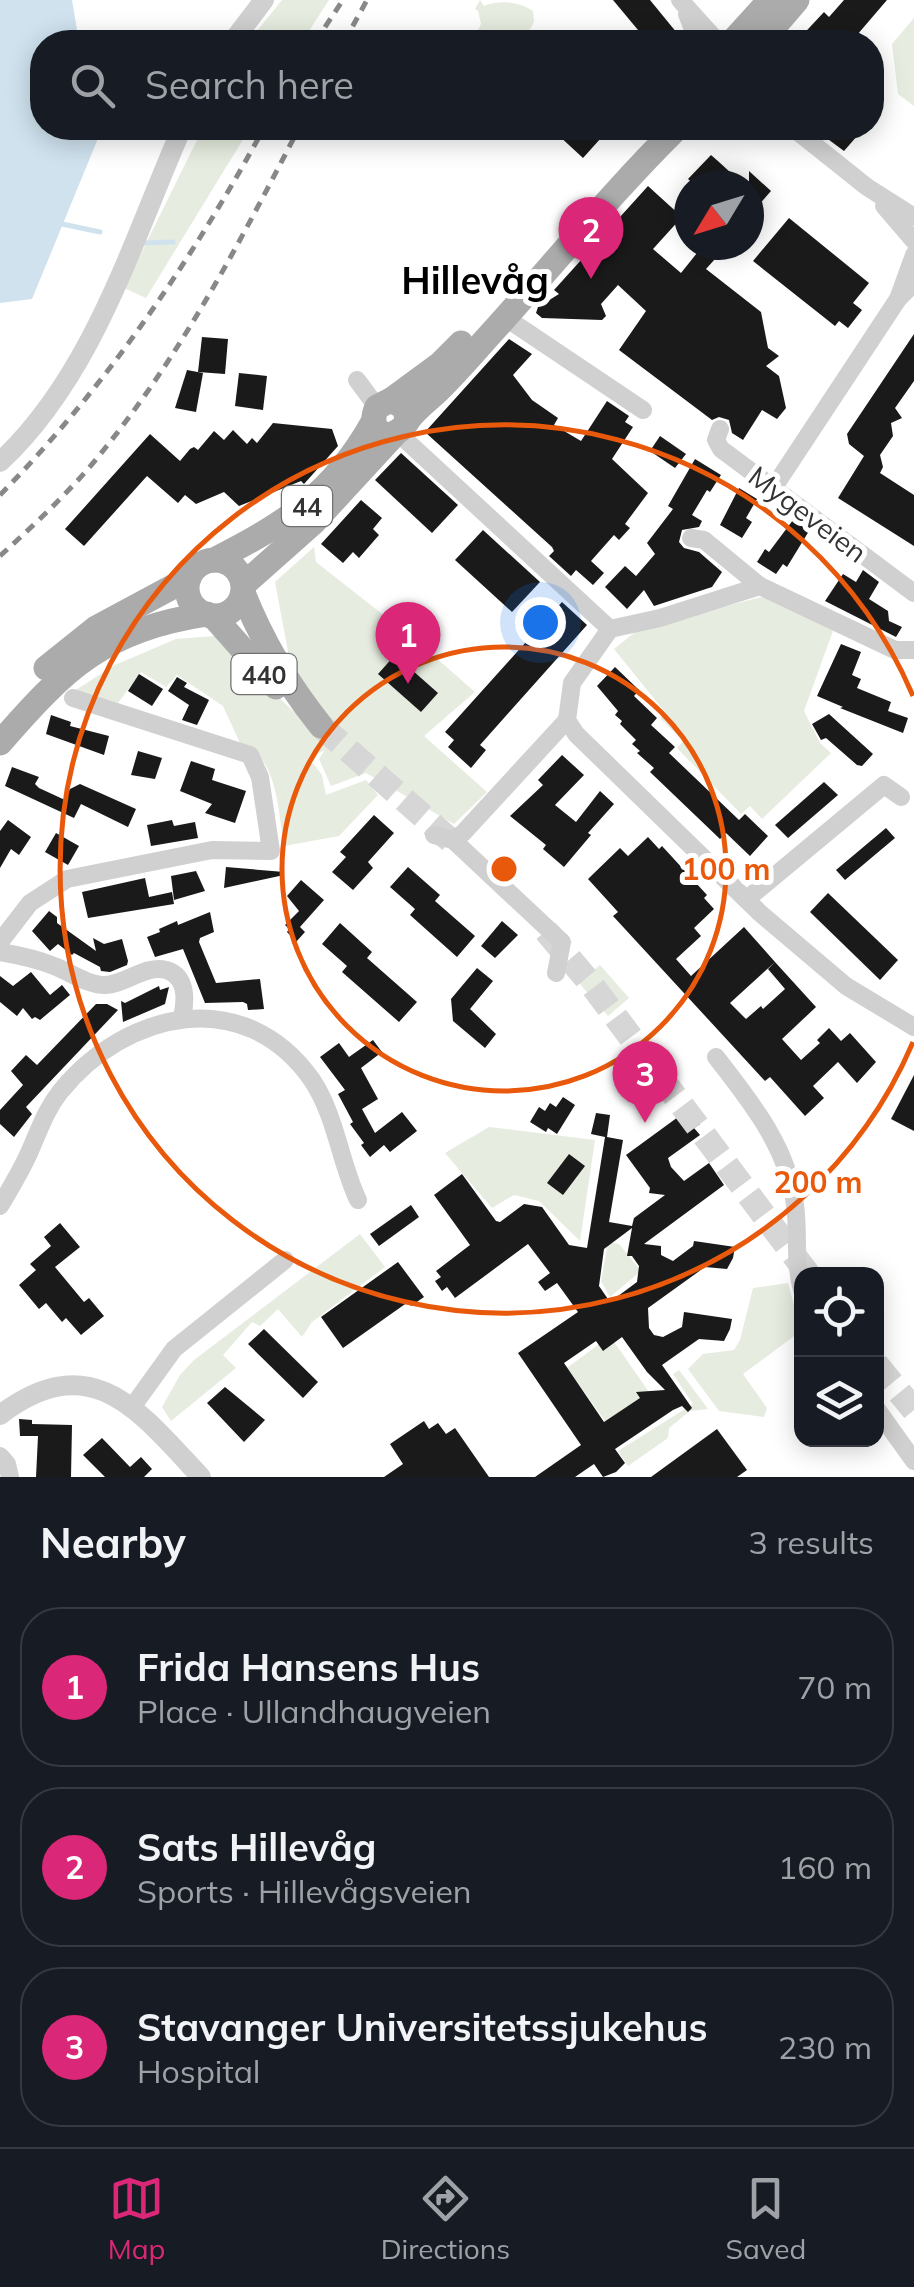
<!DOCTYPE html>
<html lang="en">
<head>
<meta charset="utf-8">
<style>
  :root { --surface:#171b24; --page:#242831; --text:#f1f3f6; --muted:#9ea1a6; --line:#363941; --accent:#db2777 }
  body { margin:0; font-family:Mulish,sans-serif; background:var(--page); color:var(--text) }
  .controls { position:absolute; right:30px; bottom:30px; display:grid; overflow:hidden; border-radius:20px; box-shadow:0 5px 25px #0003 }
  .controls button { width:90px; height:90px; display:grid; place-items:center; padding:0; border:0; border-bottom:2px solid var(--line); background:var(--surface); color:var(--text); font:50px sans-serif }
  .compass { position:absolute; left:674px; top:170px; width:90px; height:90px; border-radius:50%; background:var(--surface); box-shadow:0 5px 25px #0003; rotate:232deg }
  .you { position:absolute; left:540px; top:622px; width:35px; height:35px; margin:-25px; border:8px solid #fff; border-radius:50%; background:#1a73e8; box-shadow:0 0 0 15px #1a73e833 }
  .badge { display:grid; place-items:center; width:65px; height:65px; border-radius:50%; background:var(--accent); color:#fff; font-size:32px; font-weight:700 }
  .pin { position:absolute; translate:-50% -82px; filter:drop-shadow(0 2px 5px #0008) }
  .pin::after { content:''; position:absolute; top:52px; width:35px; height:30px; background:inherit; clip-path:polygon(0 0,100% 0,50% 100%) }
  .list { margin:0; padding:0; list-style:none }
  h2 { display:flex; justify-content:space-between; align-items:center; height:130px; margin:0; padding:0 40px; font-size:42px }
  h2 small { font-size:32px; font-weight:400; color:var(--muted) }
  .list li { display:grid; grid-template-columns:65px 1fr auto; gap:30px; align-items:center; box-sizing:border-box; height:160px; margin:0 20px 20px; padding:0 20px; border:2px solid var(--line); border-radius:40px }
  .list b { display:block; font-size:38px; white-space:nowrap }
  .list p { margin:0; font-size:32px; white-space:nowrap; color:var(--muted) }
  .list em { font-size:32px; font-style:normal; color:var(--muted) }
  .icon { flex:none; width:55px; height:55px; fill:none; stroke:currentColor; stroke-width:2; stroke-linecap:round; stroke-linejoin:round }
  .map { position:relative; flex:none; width:914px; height:1477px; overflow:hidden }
  .search { position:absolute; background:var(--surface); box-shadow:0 5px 25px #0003; left:30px; right:30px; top:30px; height:110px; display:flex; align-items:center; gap:25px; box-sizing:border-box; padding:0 35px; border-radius:40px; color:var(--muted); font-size:38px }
  .sheet { height:670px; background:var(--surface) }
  nav { display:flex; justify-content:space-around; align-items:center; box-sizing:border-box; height:140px; border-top:2px solid var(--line); background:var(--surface); font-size:28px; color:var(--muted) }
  nav a { display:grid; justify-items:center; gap:5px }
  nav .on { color:var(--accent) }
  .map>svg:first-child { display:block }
  .green { fill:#e6ecdf }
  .water { fill:#cfe2ee }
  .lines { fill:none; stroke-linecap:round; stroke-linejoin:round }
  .stream { stroke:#cfe2ee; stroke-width:5 }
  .building { fill:#1a1a1a; fill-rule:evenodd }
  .primary-tunnel { stroke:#d6d6d6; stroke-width:25; stroke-dasharray:25 12; stroke-linecap:butt }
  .minor { stroke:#d0d0d0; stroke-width:18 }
  .tertiary { stroke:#d0d0d0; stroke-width:20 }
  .primary { stroke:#ababab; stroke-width:25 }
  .rail { stroke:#888; stroke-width:5; stroke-dasharray:10 8; stroke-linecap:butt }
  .ring { fill:none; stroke:#e8590c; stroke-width:5 }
  .labels { text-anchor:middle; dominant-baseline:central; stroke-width:10; stroke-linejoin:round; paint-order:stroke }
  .shield { fill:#fff; stroke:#707070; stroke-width:2.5 }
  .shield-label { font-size:25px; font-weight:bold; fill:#333 }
  .street-label { font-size:28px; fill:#333; stroke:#fff }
  .district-label { font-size:38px; font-weight:bold; fill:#000; stroke:#fff }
  .centre { fill:#e8590c; stroke:#fff; stroke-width:5 }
  .ring-label { font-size:30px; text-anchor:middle; font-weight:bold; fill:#e8590c; stroke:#fff; stroke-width:10; stroke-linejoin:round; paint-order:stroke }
</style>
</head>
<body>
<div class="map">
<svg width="914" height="1477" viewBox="0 0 914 1477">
  <rect width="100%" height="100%" fill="#fff"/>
  <g class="green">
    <polygon points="282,0 329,0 302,42 248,42"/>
    <path d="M480,0L484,6C498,0 519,1 533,11L534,22L523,42H472L481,24L478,11L475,9Z"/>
    <polygon points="914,18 914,106 898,94 892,44"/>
    <polygon points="203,128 250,128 146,298 124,288"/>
    <path d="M314,547L316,562L419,643L475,692L424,736L487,792L454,824L366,773L331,786L319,759L325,750L309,758L322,775L326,795L366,780L378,795L339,836L284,846C278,812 278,755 240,743L223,706L177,675L166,687L141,672L118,703L74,691L115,665L176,639L215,636L318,735L290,662L275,582Z"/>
    <polygon points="769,595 834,628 804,711 820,743 831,753 762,819 750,806 741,814 677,748 683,741 661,719 664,711 614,649 639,629"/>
    <polygon points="600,965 629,998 608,1016 579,983"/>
    <polygon points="489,1127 595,1140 580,1241 539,1201 514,1195 492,1208 445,1153"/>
    <polygon points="360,1234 385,1267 312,1322 302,1337 278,1309 260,1326 252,1322 223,1355 236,1368 171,1421 162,1407 180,1375 194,1360"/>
    <polygon points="608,1242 619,1244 641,1271 610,1297 601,1281"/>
    <polygon points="788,1283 801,1331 743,1374 767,1408 764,1417 719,1411 688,1369 703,1354 734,1350 740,1340 753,1288"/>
    <polygon points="610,1336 651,1395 608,1425 567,1368"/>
    <polygon points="679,1370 708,1409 690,1411 669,1428 668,1438 628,1466 618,1451 693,1404 673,1374"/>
  </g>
  <polygon class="water" points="0,0 72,0 79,42 42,42 42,128 97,128 99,136 32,299 0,303"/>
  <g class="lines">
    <g class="stream">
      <polyline points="62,224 100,232"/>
      <polyline points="144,243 173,242"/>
    </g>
  </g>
  <g class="building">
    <polygon points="613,0 650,0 677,33 677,42 648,42"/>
    <polygon points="844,0 887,0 851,42 796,42 824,12 829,17"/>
    <polygon points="562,128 610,128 583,158 557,134"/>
    <polygon points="813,128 864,128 844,151"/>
    <polygon points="711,155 719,162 744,185 695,185 688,179"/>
    <polygon points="749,171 771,191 749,216"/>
    <polygon points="648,186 682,217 653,249 681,273 701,248 715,259 706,269 761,312 768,348 779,356 766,366 779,376 786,408 777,419 762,410 743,440 732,433 729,420 719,417 712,420 619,350 646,311 618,285 601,304 606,316 602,320 542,318 536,313 538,307 559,294 554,290"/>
    <polygon points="789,218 869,283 853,303 862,310 848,328 839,321 835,326 753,261"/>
    <polygon points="914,334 914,381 895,408 902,418 891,423 893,436 880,455 883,467 880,473 914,495 914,546 838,498 864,456 849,444 847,434"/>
    <polygon points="202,337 228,339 225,374 198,372"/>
    <polygon points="509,339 532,354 513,375 532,400 558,418 554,425 581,441 607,401 629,416 625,422 633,427 612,459 648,493 625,524 630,528 619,540 614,535 591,561 604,573 593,585 576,570 571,576 549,556 554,551 552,547 425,432"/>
    <polygon points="187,370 203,373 196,412 175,408"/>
    <polygon points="239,373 267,376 263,410 235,406"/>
    <polygon points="273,423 332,429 338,446 304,484 301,481 239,506 224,492 196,504 185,495 178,503 147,476 84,546 65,529 150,434 180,461 190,449 194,447 198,450 214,431 224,440 233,430 247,444 252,438 257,443"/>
    <polygon points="660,436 686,454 675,468 650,451"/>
    <polygon points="401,453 458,505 432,533 375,480"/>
    <polygon points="695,459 721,475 710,492 707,490 692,515 702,521 699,527 682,530 679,542 684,548 699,552 722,572 712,587 654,606 644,590 627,609 605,587 625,566 636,576 655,554 647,543 673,509 668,506"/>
    <polygon points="739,488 757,499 746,518 752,522 742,538 720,525"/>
    <polygon points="361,500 382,518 373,529 379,535 359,558 353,552 343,563 321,544"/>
    <polygon points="793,520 809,531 787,567 783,564 776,574 757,562 765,549 769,552"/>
    <polygon points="483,530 540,582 512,612 455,560"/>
    <polygon points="863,570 879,582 869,599 888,611 889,621 902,627 896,637 825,601 843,574 856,582"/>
    <polygon points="562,602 587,625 480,745 486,750 471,768 448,747 454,740 445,732"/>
    <polygon points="841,644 861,652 852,675 861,679 857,688 891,702 888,711 908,718 903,733 840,708 843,707 817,696"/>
    <polygon points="395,655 438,693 421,712 378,674"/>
    <polygon points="615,667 639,690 634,696 657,718 651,725 675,747 669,753 739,820 745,814 768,836 750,856 726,833 720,839 650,772 654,768 637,753 640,751 632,744 636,740 620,724 622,721 615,715 618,711 597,686"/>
    <polygon points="139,674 163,689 152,706 128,691"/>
    <polygon points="177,677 187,683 184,687 209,700 197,725 182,720 189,705 168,691"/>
    <polygon points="829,714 873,754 862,766 857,765 826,738 821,740 812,724"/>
    <polygon points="51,715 71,722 70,726 109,736 104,755 46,734"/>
    <polygon points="138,751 162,758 155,779 131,775"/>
    <polygon points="562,755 584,775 555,805 576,822 600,791 614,804 588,833 591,835 564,867 543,849 546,845 510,816 543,785 538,780"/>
    <polygon points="191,761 215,769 212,780 246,791 235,823 205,813 212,804 180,791"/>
    <polygon points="12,767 39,777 35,784 39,788 65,800 70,789 80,784 136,809 128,827 81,804 74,818 5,786"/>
    <polygon points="824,782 838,795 788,838 775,825"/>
    <polygon points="374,815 394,833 368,862 373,868 353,890 332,872 346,857 340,852"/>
    <polygon points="8,820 31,837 19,855 11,849 0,868 0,831"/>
    <polygon points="172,820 174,826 195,822 198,838 151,846 147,825"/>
    <polygon points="886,828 895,838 845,880 836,870"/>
    <polygon points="56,833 79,846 68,865 45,852"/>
    <polygon points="648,837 659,849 662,846 707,895 704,898 714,909 694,928 701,936 676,959 691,976 744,927 775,962 730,1003 746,1019 761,1006 763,1009 785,989 768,969 775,962 816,1007 782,1039 801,1060 820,1043 817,1040 829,1028 841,1041 850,1033 876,1062 857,1083 838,1062 813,1086 824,1098 805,1116 770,1077 765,1081 613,916 618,912 588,879 620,848 628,856"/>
    <polygon points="226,867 284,872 284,875 224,888"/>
    <polygon points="408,867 440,895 435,901 475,936 457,957 410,915 415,909 390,887"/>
    <polygon points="196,871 205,891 174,900 171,876"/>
    <polygon points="145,878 149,897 172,892 174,904 88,918 82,892"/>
    <polygon points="301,880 324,900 300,927 305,932 296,942 287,932 289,929 285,925 299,911 287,896"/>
    <polygon points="828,893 898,960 880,980 810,912"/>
    <polygon points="49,911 57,917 57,923 96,951 93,938 104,944 122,939 128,961 127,965 110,972 101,971 100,967 74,953 72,955 58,944 50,951 32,931"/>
    <polygon points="210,912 214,932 200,938 199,942 216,983 260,979 264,1009 248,1010 247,1004 243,1002 205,1003 183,949 155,957 147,937 160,932 159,929 177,921 178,925"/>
    <polygon points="502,921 518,935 495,958 481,946"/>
    <polygon points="340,923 372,952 367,958 417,1002 399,1022 342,972 347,966 322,944"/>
    <polygon points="477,968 493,981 470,1009 496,1034 485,1048 453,1021 451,999"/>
    <polygon points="31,972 50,995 62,985 70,995 40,1020 35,1017 32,1019 23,1008 17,1016 0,1002 0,976 13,986"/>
    <polygon points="159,986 160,990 169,987 165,1004 123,1022 121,1001 125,1003"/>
    <polygon points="96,1004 107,1004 118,1010 26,1107 32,1114 14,1137 0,1124 0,1110 23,1085 11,1071 26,1055 37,1065"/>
    <polygon points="373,1040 382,1052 361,1068 378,1099 362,1109 375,1133 402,1112 417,1131 390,1152 384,1145 370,1157 361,1145 364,1143 350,1124 353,1122 338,1094 345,1090 320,1057 339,1043 349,1057"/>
    <polygon points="914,1075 914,1131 891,1119"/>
    <polygon points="563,1097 575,1105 557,1134 548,1128 546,1132 530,1122 539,1107 545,1111 550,1103 556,1107"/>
    <path d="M689,1109L700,1124L694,1128L700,1135L668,1158L671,1167L684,1181L709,1163L724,1185L644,1244L661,1246V1255L673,1261L693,1246L694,1241L735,1247L733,1258L727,1269L705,1267L648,1308L649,1328L654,1335L663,1337L682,1327L684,1312L732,1319L730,1329L724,1341L699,1339L662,1365L692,1408L688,1412L682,1406L673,1410L615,1449L625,1463L616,1472L603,1477L594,1464L575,1477H535L581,1445L518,1353L578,1312L557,1283L545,1291L538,1282L550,1273L528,1244L455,1298L447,1287L442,1291L435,1281L441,1277L436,1271L470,1245L434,1195L462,1174L496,1221L500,1222L524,1204L542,1207L569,1245L587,1248L605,1137L591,1134L596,1113L610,1115L607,1137L623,1140L609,1222L632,1226L634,1218L665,1195L649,1193L650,1188L626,1155ZM632,1228L627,1256H632L639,1266L637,1282L610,1302L599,1286L604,1249ZM622,1337L647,1372L665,1390L636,1392L640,1398L604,1422L564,1363L596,1341L603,1351Z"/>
    <polygon points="569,1154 585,1166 563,1195 547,1183"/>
    <polygon points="411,1205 419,1217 379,1246 370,1234"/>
    <polygon points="60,1223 80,1247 55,1267 84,1302 89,1298 104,1316 81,1335 66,1318 62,1322 46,1303 39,1309 19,1285 36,1270 30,1264 51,1246 44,1237"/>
    <polygon points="398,1262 424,1297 411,1306 408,1302 343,1348 321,1317"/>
    <polygon points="264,1329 318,1382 303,1398 248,1344"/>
    <polygon points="225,1387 265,1420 244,1442 207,1403"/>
    <polygon points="19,1419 32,1420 32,1424 72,1425 71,1477 36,1477 38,1436 20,1436"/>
    <polygon points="424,1421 429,1429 438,1423 446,1434 455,1428 489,1477 384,1477 403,1464 390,1444"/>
    <polygon points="717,1429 747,1470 737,1477 651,1477"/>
    <polygon points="102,1438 130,1467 141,1457 152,1469 144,1477 105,1477 83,1455"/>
  </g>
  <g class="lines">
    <g class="primary-tunnel">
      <polyline points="321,726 459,848"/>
      <polyline points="546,931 591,984 808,1274"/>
      <polyline points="876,1364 914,1410"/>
    </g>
    <g class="minor">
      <polyline points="680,0 718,42"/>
      <polyline points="687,14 698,42"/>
      <polyline points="793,128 867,187 914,217"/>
      <polyline points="884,206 914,241"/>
      <polyline points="914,255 898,299 914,283"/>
      <polyline points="506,318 643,410"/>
      <polyline points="357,380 377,407"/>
      <polyline points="720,429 716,440 721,449 914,593"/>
      <polyline points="398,433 610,629"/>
      <polyline points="774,487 898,299"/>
      <polyline points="691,538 704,540 760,586 895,650 914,650"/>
      <polyline points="610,629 572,683 567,720 576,734 760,913 846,986 914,1027"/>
      <polyline points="610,629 660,618 760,586"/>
      <polyline points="434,835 453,840 463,833 567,720"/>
      <polyline points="453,840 562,942 556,973"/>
      <polyline points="747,899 884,785 901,797"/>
      <polyline points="0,942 30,903 67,879 212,850 271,851 260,777 250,755 73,698"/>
      <path d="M0,952C18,955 37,959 54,966C70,972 87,985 105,985C124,985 147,964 166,970C187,976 186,1000 182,1017"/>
      <path d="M716,1057C750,1101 788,1147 795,1205C799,1233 794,1262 802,1290"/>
      <path d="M0,1206C10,1189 21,1171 29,1153C39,1131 45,1111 60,1092C126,1010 245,984 312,1080C336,1116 340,1162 358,1200"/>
      <polyline points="133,1406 174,1349 285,1260"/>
      <polyline points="876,1408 914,1461"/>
      <polyline points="0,1456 7,1464 10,1477"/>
    </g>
    <g class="tertiary">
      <polyline points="232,42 264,0"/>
      <path d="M0,462C94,374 132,241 182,128"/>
      <path d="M0,1415C92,1345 140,1412 201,1477"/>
    </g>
    <g class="primary">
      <polyline points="732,42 770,0"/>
      <polyline points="761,42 797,0"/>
      <polyline points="391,400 440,364 461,343"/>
      <path d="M407,420L405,408L391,400L377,407C365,432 391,446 407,422C414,410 429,400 439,390C456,373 471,356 486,339C550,269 610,194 677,128"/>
      <path d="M214,560C286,523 333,494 373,422"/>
      <circle cx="215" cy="588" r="28"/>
      <polyline points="243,585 313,523 394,435"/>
      <path d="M243,593C263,643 287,684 321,726"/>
      <polyline points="213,616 276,687"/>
      <polyline points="46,668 96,628 189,578"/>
      <path d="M0,743C66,667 104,630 207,614"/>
    </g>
    <g class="rail">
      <polyline points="315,42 343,0"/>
      <polyline points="344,42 367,0"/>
      <path d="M0,495C106,387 192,260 264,128"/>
      <path d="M0,556C37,522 75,487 106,447C184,350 242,238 299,128"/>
    </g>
  </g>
  <g class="ring">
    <circle cx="504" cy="869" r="222"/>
    <path d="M913 1042A444 444 0 1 1 913 696"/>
  </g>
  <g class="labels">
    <g class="shield">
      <rect x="282" y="486" width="50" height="40" rx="8"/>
      <rect x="231.5" y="654" width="65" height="40" rx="8"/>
    </g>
    <g class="shield-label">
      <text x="307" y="506">44</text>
      <text x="264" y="674">440</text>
    </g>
    <g class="street-label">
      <text transform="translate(808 514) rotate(37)">Mygeveien</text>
    </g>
    <g class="district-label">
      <text x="475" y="280">Hillevåg</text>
    </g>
  </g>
  <circle cx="504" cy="869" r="15" class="centre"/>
  <g class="ring-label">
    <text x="726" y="880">100 m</text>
    <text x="818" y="1193">200 m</text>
  </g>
</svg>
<div class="controls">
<button><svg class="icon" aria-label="locate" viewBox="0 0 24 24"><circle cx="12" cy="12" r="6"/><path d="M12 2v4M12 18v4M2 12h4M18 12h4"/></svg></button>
<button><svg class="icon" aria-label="layers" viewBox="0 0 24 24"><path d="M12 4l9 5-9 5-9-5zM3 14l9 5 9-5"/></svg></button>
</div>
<svg class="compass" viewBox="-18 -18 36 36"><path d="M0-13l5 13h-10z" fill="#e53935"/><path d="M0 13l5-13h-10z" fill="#9ea1a6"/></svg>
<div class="you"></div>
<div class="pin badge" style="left:408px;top:684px">1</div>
<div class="pin badge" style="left:591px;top:279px">2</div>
<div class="pin badge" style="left:645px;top:1123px">3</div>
<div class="search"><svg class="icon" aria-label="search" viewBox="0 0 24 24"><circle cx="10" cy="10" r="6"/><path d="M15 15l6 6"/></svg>Search here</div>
</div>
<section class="sheet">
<h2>Nearby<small>3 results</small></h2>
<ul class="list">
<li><span class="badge">1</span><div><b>Frida Hansens Hus</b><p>Place · Ullandhaugveien</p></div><em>70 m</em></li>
<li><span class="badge">2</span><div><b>Sats Hillevåg</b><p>Sports · Hillevågsveien</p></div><em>160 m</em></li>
<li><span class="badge">3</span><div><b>Stavanger Universitetssjukehus</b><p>Hospital</p></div><em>230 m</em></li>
</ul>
</section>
<nav>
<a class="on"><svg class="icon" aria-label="map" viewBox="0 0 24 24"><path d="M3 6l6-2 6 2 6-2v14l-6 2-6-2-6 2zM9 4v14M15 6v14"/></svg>Map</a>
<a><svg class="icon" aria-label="directions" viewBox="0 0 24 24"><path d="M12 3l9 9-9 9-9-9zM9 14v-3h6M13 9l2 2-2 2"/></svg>Directions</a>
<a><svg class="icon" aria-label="saved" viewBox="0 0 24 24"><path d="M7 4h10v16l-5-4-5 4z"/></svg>Saved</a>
</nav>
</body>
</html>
